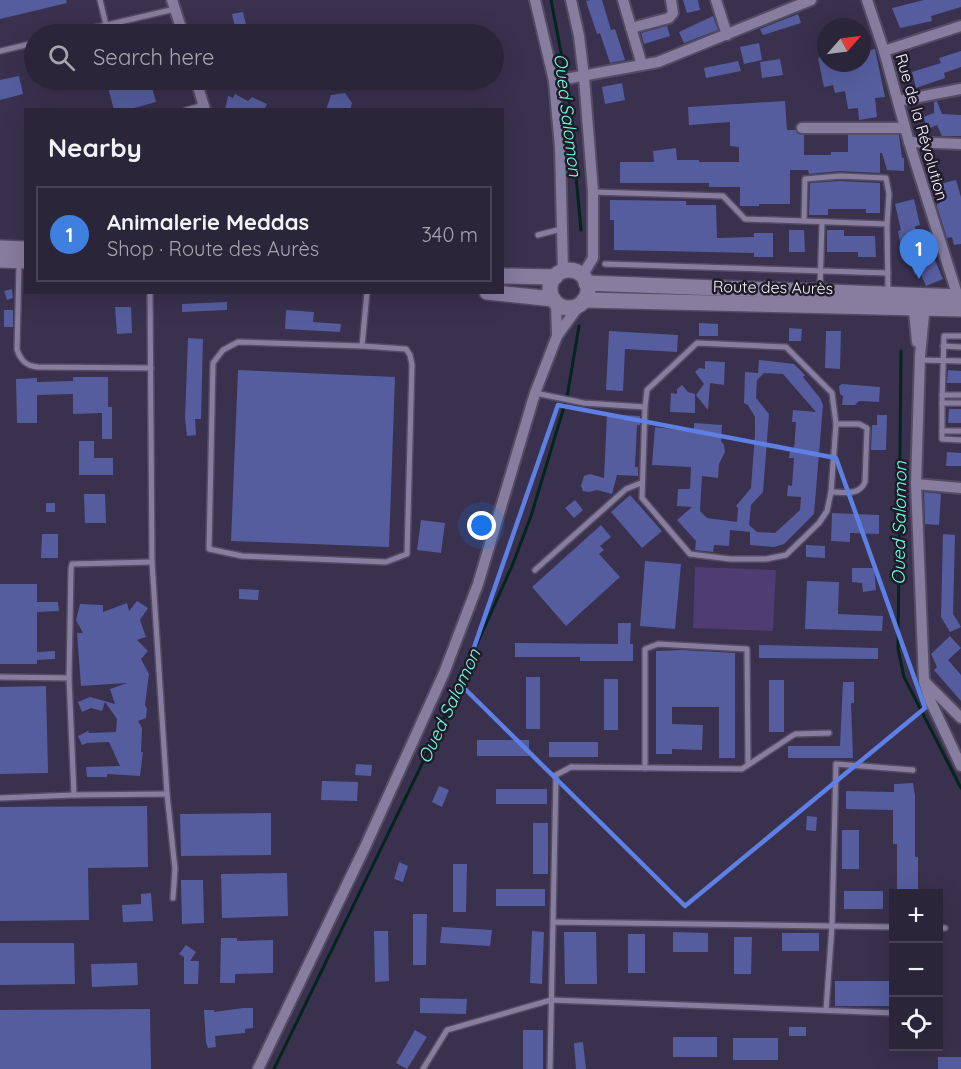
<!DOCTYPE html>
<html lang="en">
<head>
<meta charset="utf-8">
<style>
  :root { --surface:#2b253a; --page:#332d42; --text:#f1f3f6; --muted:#a6a5af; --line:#474254; --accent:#b1c500 }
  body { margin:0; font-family:Quicksand,sans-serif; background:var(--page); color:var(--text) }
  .controls { position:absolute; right:18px; bottom:18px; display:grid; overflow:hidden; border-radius:0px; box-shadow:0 6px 24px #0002 }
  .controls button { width:54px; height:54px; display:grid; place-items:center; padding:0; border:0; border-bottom:2px solid var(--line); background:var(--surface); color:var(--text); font:30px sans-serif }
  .compass { position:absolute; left:817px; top:18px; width:54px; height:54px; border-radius:50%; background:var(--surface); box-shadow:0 6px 24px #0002; rotate:62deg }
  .you { position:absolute; left:482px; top:526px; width:21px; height:21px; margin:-15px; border:4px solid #fff; border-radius:50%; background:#1a73e8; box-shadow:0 0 0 9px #1a73e833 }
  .badge { display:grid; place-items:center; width:39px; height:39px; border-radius:50%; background:var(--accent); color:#fff; font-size:20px; font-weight:700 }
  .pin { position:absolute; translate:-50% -50px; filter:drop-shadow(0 2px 3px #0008) }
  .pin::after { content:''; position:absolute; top:32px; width:21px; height:18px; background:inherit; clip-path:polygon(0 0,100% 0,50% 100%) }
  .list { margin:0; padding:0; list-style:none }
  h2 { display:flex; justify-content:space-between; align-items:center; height:78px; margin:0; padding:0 24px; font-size:26px }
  h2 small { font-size:20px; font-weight:400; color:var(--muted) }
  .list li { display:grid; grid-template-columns:39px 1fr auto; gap:18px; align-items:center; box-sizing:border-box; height:96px; margin:0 12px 12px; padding:0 12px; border:2px solid var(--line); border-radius:0px }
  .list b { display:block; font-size:22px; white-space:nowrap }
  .list p { margin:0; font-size:20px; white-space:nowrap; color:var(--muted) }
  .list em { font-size:20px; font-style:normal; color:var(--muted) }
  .icon { flex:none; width:33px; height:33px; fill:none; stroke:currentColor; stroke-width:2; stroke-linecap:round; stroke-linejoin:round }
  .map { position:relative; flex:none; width:961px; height:1069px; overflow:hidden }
  .search { position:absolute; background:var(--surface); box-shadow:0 6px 24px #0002; left:24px; top:24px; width:480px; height:66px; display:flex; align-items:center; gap:15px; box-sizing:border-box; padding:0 21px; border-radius:33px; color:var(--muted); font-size:22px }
  .panel { position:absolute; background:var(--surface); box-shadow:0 6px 24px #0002; left:24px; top:108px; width:480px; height:186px; border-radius:0px }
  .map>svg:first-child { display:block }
  .green { fill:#4e3c73 }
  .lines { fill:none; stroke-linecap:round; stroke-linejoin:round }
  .stream { stroke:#03251e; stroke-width:3 }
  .building { fill:#555d9e; fill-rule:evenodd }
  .lane-casing { stroke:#534c63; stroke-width:8 }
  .street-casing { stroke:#534c63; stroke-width:14 }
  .secondary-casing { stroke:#534c63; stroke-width:18 }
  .lane { stroke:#867d9f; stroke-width:5 }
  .street { stroke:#867d9f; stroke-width:10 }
  .secondary { stroke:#867d9f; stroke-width:15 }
  .marked { fill:none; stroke:#5e7fe3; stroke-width:4.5; stroke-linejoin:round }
  .labels { text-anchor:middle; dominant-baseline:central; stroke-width:5; stroke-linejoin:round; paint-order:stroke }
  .street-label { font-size:16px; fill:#f5f2fd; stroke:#1f1b28 }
  .water-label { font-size:18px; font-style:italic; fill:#6dffe0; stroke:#1f1b28 }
</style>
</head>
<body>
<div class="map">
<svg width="961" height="1069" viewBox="0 0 961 1069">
  <rect width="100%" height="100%" fill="#39314e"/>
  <polygon class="green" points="695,567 776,570 773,631 693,628"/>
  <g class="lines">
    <g class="stream">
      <polyline points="551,0 568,89 581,230"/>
      <polyline points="901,351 898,649 904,677 961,788"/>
      <polyline points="274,1069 437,733 512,566 531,516 567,397 579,326"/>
    </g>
  </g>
  <g class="building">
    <polygon points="0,0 66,0 67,3 0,19"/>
    <polygon points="591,0 602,0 611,30 615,29 625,60 610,63 600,33 597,34 586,1"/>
    <polygon points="683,0 698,0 700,10 687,13"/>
    <polygon points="924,0 961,0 961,7 931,16 932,21 900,28 892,8"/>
    <polygon points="243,12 246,25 235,28 232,14"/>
    <polygon points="798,14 801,23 763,35 760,29"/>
    <polygon points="713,16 718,30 684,43 679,32"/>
    <polygon points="667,26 670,36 644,44 641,33"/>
    <polygon points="759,43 762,60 744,64 740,47"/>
    <polygon points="875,49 885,97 875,98 877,117 859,120 858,108 848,109 845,91 835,93 833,85 824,87 818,58 826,56 826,63 862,63 862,52"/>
    <polygon points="961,51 961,67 944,73 945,78 916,88 912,72 941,63 939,58"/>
    <polygon points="780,59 783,75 762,78 760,62"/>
    <polygon points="738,61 741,71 706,78 704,68"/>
    <polygon points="19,76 23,94 0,100 0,80"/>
    <polygon points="106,80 150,80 156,102 127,110 114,110"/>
    <polygon points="622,83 625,100 605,104 602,87"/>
    <polygon points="345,93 352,103 350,110 326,110 331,95"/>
    <polygon points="235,94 248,101 252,97 267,104 264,110 225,110 228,96 233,98"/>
    <polygon points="785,101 787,130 795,130 798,134 804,135 804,155 831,155 831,152 848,152 848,135 899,135 902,158 904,158 904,171 887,170 882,153 880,153 880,173 840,171 809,174 808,170 790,170 790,204 759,204 759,206 740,206 740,187 709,187 709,183 620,183 620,162 654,162 653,151 676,148 677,160 699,160 699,162 739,162 739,147 730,146 730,122 689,125 688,107"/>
    <polygon points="937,101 942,114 961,115 961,136 942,136 937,125 928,129 923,117 934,113 934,102"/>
    <polygon points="956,180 961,197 961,244 954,245 952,237 947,238 937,207 937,204 940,203 936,185"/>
    <polygon points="840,181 880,183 880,213 866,213 866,209 828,209 828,215 809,215 810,183"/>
    <polygon points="914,199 920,225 915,226 918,244 901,247 898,231 901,230 895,204"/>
    <polygon points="610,200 686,201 686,205 716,205 717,238 754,237 754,233 773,233 773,257 754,257 754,253 614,250 614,220 610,220"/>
    <polygon points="789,230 804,230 805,252 789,252"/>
    <polygon points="827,230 844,230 844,236 875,236 876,257 858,257 858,252 827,252"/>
    <polygon points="931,251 943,279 926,286 920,272 915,275 909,260"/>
    <polygon points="12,289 13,298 7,300 4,291"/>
    <polygon points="227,302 227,310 182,312 182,304"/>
    <polygon points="115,307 131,307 132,333 117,334"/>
    <rect x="4" y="310" width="9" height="17"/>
    <polygon points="286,310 314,312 313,322 341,324 340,332 285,329"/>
    <polygon points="699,323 718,324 718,336 699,336"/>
    <polygon points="789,328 802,329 801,341 789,341"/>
    <polygon points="609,331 678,335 677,352 625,349 623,391 606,390"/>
    <polygon points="826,331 841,331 840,369 825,368"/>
    <polygon points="188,338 203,339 201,419 195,419 196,435 187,436 185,418"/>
    <path d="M759,360L794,364L805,375L803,377L820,398L823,405L814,514L784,544L774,547L750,545V532L730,530L729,546L714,545L713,552L695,550L696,541L677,520L692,507L677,506L678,489H690L691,467L652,465L655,427L694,432V423L722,425L721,441L724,445L725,452L719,464L718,478L702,476L700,511L707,518L737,522L738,508L736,506L751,488L755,434V417L748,405L744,403L745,372L758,373ZM764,373L783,374L816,412L793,410L792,422H796L794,450H790L789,458H794L792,486L788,485L787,496L801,497L800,510L775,533L757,532L749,525L751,505L763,492L769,414L756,398L757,380Z"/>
    <polygon points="705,361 725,362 724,385 710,383 708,410 696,395 704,384 695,372 699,368 705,369"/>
    <polygon points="238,370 395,377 389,547 231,541"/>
    <polygon points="948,370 961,371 961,383 947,383"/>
    <polygon points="73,377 108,377 108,407 112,407 112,439 102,439 102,413 73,414 73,394 37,395 37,423 17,423 16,379 37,378 37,382 73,381"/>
    <polygon points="842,384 880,387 879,402 859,401 855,405 842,405 843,396 840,394 839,386"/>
    <polygon points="682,385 688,392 695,394 695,413 670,412 671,393 677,394 677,389"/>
    <polygon points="949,409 961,409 961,423 948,423"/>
    <polygon points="607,414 640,416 640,425 637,425 635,467 638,467 638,476 617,475 612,494 597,490 589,492 583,491 581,486 584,476 590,474 604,478"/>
    <polygon points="877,415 887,415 886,450 871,450 872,425 877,425"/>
    <polygon points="79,441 94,441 94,458 113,458 113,475 79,475"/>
    <polygon points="947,452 961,453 961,466 946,466"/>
    <polygon points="924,492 941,494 939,525 925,524"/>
    <polygon points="84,494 105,494 106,523 85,523"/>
    <polygon points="630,495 662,531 642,548 611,512"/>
    <polygon points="575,500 583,510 574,518 565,508"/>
    <rect x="46" y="503" width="9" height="9"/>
    <polygon points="832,513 879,515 879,534 850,533 850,542 831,541"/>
    <polygon points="421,520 445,523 441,553 417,550"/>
    <polygon points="601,525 611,537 600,546 604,550 599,554 620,577 566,626 532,587"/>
    <polygon points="42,534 58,534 58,558 41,558"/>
    <polygon points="943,534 955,535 953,614 961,627 950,632 941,617"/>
    <polygon points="806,545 825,546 825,558 806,557"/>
    <polygon points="645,561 681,564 675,629 640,626"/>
    <polygon points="852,568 874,568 876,590 863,592 862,583 852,582"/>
    <polygon points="807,581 839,582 838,614 883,616 882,631 805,629"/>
    <polygon points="0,584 37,584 37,602 58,602 59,611 37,612 37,652 55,651 55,659 37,660 37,664 0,664"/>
    <polygon points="239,589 259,590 258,600 239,599"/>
    <polygon points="137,601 148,608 140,620 146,637 137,640 148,651 141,659 149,674 145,705 147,709 146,718 138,721 142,728 141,752 143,752 140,776 107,774 107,777 87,777 86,767 120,766 109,742 87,743 82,745 78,736 88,731 89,733 116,732 117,719 105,702 102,711 91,708 82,712 78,702 90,697 115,704 110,689 127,683 81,686 77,633 83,633 76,620 80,604 103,605 103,612 127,603 129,611"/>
    <polygon points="618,623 631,623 630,644 633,644 633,661 580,661 580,657 515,657 515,643 618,644"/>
    <polygon points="950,636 961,648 948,660 961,675 961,701 934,670 937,667 931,654"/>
    <polygon points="759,645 878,648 878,659 759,658"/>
    <polygon points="681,650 735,653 735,758 719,758 719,707 672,707 672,724 703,725 702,750 672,749 672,754 656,754 656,651"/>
    <rect x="526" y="677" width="14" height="52"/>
    <rect x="604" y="679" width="14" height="51"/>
    <rect x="769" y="680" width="15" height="52"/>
    <polygon points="843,682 854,682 854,703 851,703 853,758 788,758 788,746 840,746"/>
    <polygon points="46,686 48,773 0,774 0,687"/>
    <rect x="477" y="740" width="52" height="16"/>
    <rect x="549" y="742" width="49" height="15"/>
    <polygon points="356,764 372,765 371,776 355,775"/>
    <polygon points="322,781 358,782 357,801 321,800"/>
    <polygon points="913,783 915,796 915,857 918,857 918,894 897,894 897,844 893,844 893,810 846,809 846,791 894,792 894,784"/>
    <polygon points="439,786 449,790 442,807 432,802"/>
    <rect x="496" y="789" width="51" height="15"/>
    <polygon points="147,806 148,867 88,868 89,920 0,921 0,807"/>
    <polygon points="271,813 271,855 181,856 180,814"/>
    <polygon points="807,816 817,817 816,831 806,830"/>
    <rect x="533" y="823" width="15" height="51"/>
    <rect x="842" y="830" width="17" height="39"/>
    <polygon points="399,862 408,866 403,882 394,879"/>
    <polygon points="453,864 467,864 466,912 453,912"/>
    <polygon points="287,873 288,916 222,918 221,874"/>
    <polygon points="181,880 203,880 204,923 182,924"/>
    <rect x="496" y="889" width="49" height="17"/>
    <rect x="844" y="891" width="39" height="18"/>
    <polygon points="151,893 153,921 123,922 122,905 141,904 141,894"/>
    <polygon points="413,914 427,914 426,965 413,965"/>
    <polygon points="442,927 492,930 490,946 440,943"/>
    <polygon points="374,931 388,931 389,981 375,982"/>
    <polygon points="532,931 544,932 542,984 530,983"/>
    <polygon points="564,932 596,932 597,984 565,984"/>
    <polygon points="673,932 708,933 708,952 673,952"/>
    <rect x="782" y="933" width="37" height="18"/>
    <rect x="628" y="934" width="17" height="39"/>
    <polygon points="734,937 752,937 751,974 734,974"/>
    <polygon points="221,938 237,938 237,941 273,940 273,973 235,974 235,983 220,983"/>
    <polygon points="0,943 74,943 75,984 0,985"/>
    <polygon points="186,945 196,952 190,961 199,961 198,984 184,984 184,957 179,954"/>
    <polygon points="137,963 138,985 92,987 91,964"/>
    <rect x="835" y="981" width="59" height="25"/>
    <polygon points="420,998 467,999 466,1014 420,1013"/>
    <polygon points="243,1008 253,1008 253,1028 245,1029 245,1033 215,1036 216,1047 208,1048 206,1042 204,1010 214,1010 214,1012"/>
    <polygon points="150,1009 151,1069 0,1069 0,1010"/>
    <rect x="789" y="1027" width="17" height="9"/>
    <polygon points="415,1030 427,1037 407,1069 396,1063"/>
    <rect x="523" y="1030" width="20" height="39"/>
    <rect x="673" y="1037" width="44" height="20"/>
    <rect x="733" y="1038" width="45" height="22"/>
    <polygon points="583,1042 586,1069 576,1069 574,1043"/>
    <rect x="938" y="1057" width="23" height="12"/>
  </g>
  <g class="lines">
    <defs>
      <g id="lane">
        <polyline points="100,0 106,25"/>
        <polyline points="68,34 175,9"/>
        <polyline points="0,51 34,43"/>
        <polyline points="186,110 204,105"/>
        <polyline points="593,192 723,196 745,219 887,224"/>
        <polyline points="804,221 805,179 840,176 886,178 889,194 887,224 888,291"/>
        <polyline points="538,235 561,229"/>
        <path d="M19,263L17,349C20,360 26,366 38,367L151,368"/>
        <polyline points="605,264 888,273"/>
        <polyline points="820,289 822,222"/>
        <polyline points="150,292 152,562 167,794 175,869 173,898"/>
        <polyline points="961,336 944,336 942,403 961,403"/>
        <polygon points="238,342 362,346 406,349 410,355 412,365 407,554 386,562 242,556 209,549 213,363 223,350"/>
        <polygon points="697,343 786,347 832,393 836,424 831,492 827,511 819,523 786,555 766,559 730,559 690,554 642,498 645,407 647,390"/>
        <polyline points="362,346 367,292"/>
        <polyline points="943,346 961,347"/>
        <polyline points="920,360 961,361"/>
        <polyline points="535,393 584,403 645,407"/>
        <polyline points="942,395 961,395"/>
        <polyline points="942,403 942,431"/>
        <polyline points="961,431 942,431 942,439 961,440"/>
        <path d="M831,492C845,492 859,496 865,482L867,428L859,424H836"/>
        <polyline points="535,570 626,489 641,483"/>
        <polyline points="0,677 69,678"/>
        <polyline points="645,768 645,649 658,644 747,649 748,765"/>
        <polyline points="74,795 69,678 71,569 72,564 152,562"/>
        <polyline points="0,798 74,795 167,794"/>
        <polyline points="553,922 556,775 571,767 742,769 795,734 829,733"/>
        <polyline points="938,928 945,928"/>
        <polyline points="826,1010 832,926 836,764 913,770"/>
        <polyline points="423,1069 447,1030 551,1000 894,1013"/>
        <polyline points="550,1069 553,922 894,927"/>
      </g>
      <g id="street">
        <polyline points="172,0 183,34"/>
        <polyline points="535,0 554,81 560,147 563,271"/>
        <polyline points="571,0 579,36 584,77 593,192 593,258 582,276"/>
        <polyline points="623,0 642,65"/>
        <polyline points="716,0 727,35"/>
        <polyline points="867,0 884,51 909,142 958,297"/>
        <polyline points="631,28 669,18 673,13 671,0"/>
        <polyline points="884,51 961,26"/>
        <polyline points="196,80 205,110"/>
        <polyline points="554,81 658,62 811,0"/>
        <polyline points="898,101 961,89"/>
        <polyline points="802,128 905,128"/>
        <polyline points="909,142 961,144"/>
        <polyline points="913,301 917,342"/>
        <polyline points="556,303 557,335"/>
        <polyline points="925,304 920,356 916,484 924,681 929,698 961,766"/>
        <polyline points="916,484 961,488"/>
        <polyline points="924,681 961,718"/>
        <polyline points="258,1069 365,847 444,673 478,584 535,393 557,336 580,304"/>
      </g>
      <g id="secondary">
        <polyline points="0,248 26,249"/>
        <polyline points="0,260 26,261"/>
        <circle cx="569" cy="289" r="19"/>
        <polyline points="502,276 555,277"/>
        <polyline points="586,283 961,297"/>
        <polyline points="487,292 553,299"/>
        <polyline points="584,300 961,309"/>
      </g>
    </defs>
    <use href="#lane" class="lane-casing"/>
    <use href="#street" class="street-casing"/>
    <use href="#secondary" class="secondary-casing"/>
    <use href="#lane" class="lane"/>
    <use href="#street" class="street"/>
    <use href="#secondary" class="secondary"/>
  </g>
  <path class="marked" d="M558,405L836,458L925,708L685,906L461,685Z"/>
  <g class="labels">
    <g class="street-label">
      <text transform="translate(922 127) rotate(74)">Rue de la Révolution</text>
      <text transform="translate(773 287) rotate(1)">Route des Aurès</text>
    </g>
    <g class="water-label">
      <text transform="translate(568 115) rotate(83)">Oued Salomon</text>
      <text transform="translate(899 523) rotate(-89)">Oued Salomon</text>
      <text transform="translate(449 706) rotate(-65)">Oued Salomon</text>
    </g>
  </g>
</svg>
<div class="controls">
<button>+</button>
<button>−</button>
<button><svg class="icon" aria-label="locate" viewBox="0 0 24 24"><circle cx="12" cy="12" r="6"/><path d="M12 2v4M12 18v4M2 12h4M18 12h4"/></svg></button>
</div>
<svg class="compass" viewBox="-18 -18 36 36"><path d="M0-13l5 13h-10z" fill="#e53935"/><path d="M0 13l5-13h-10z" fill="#a6a5af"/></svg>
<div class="you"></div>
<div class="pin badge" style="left:919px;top:279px;background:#3f7fe0">1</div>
<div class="search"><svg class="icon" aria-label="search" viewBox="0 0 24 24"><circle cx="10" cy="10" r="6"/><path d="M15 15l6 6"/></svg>Search here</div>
<section class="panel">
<h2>Nearby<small></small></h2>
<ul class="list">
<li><span class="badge" style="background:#3f7fe0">1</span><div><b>Animalerie Meddas</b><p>Shop · Route des Aurès</p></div><em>340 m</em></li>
</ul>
</section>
</div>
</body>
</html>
